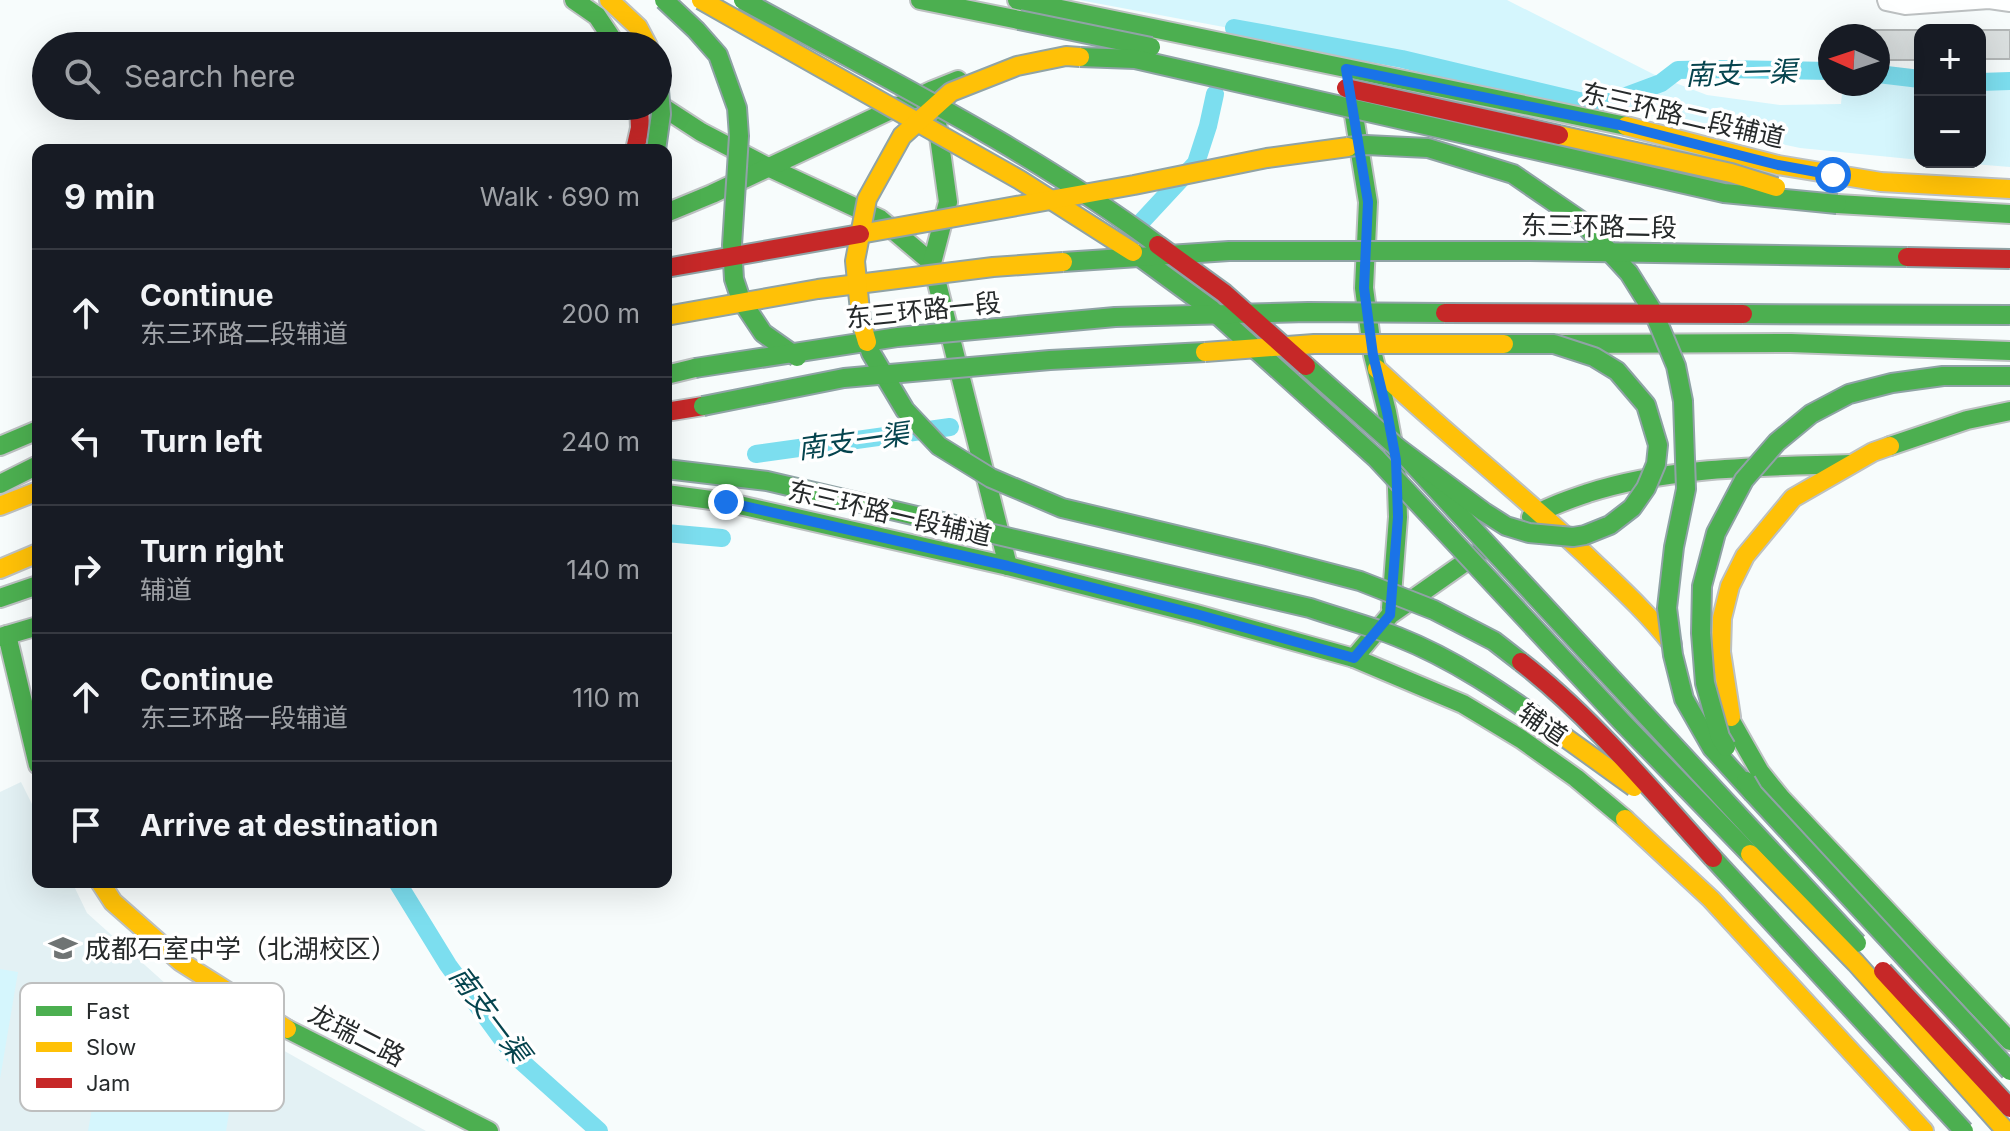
<!DOCTYPE html>
<html lang="en">
<head>
<meta charset="utf-8">
<style>
  :root { --surface:#171b24; --page:#20242c; --text:#f1f3f6; --muted:#9ea1a6; --line:#363941 }
  body { margin:0; font-family:Inter,"Noto Sans SC",sans-serif; background:var(--page); color:var(--text) }
  .controls { position:absolute; right:24px; top:24px; display:grid; overflow:hidden; border-radius:16px; box-shadow:0 8px 32px #0002 }
  .controls button { width:72px; height:72px; display:grid; place-items:center; padding:0; border:0; border-bottom:2px solid var(--line); background:var(--surface); color:var(--text); font:40px sans-serif }
  .compass { position:absolute; left:1818px; top:24px; width:72px; height:72px; border-radius:50%; background:var(--surface); box-shadow:0 8px 32px #0002; rotate:273deg }
  .stop { position:absolute; width:24px; height:24px; margin:-18px; border:6px solid #1a73e8; border-radius:50%; background:#fff }
  .stop.end { background:#1a73e8; border-color:#fff; box-shadow:0 2px 8px #0008 }
  .list { margin:0; padding:0; list-style:none }
  h2 { display:flex; justify-content:space-between; align-items:center; height:104px; margin:0; padding:0 32px; font-size:34px }
  h2 small { font-size:26px; font-weight:400; color:var(--muted) }
  .list li { display:grid; grid-template-columns:52px 1fr auto; gap:24px; align-items:center; box-sizing:border-box; height:128px; padding:0 32px; border-top:2px solid var(--line) }
  .list b { display:block; font-size:30px; white-space:nowrap }
  .list p { margin:0; font-size:26px; white-space:nowrap; color:var(--muted) }
  .list em { font-size:26px; font-style:normal; color:var(--muted) }
  .icon { flex:none; width:44px; height:44px; fill:none; stroke:currentColor; stroke-width:2; stroke-linecap:round; stroke-linejoin:round }
  .map { position:relative; flex:none; width:2010px; height:1131px; overflow:hidden }
  .search { position:absolute; background:var(--surface); box-shadow:0 8px 32px #0002; left:32px; top:32px; width:640px; height:88px; display:flex; align-items:center; gap:20px; box-sizing:border-box; padding:0 28px; border-radius:44px; color:var(--muted); font-size:30px }
  .panel { position:absolute; background:var(--surface); box-shadow:0 8px 32px #0002; left:32px; top:144px; width:640px; height:744px; border-radius:16px }
  .map>svg:first-child { display:block }
  .built { fill:#e3f1f4 }
  .green { fill:#d5f6fd }
  .lines { fill:none; stroke-linecap:round; stroke-linejoin:round }
  .canal { stroke:#7cdeef; stroke-width:18 }
  .building { fill:#dadfdf; stroke:#b2b6b6; stroke-width:2 }
  .street-casing { stroke:#bdc1c2; stroke-width:18 }
  .fast-casing { stroke:#bdc1c2; stroke-width:22 }
  .slow-casing { stroke:#bdc1c2; stroke-width:22 }
  .jam-casing { stroke:#bdc1c2; stroke-width:22 }
  .street { stroke:#feffff; stroke-width:14 }
  .fast { stroke:#4caf50; stroke-width:18 }
  .slow { stroke:#ffc107; stroke-width:18 }
  .jam { stroke:#c62828; stroke-width:18 }
  .fast-bridge-casing { stroke:#90a3a6; stroke-width:22; stroke-linecap:butt }
  .slow-bridge-casing { stroke:#90a3a6; stroke-width:22; stroke-linecap:butt }
  .jam-bridge-casing { stroke:#90a3a6; stroke-width:22; stroke-linecap:butt }
  .fast-bridge { stroke:#4caf50; stroke-width:18 }
  .slow-bridge { stroke:#ffc107; stroke-width:18 }
  .jam-bridge { stroke:#c62828; stroke-width:18 }
  .route { stroke:#1a73e8; stroke-width:10 }
  .labels { text-anchor:middle; dominant-baseline:central; stroke-width:7; stroke-linejoin:round; paint-order:stroke }
  .street-label { font-size:26px; fill:#262a2b; stroke:#fff }
  .poi-label { font-size:26px; fill:#262a2b; stroke:#fff; text-anchor:start }
  .water-label { font-size:28px; font-style:italic; fill:#05444e; stroke:#fff }
  .key { fill:#fff; stroke:#bebfbf; stroke-width:2 }
  .key-label { font-size:22px; fill:#262a2b }
</style>
</head>
<body>
<div class="map">
<svg width="2010" height="1131" viewBox="0 0 2010 1131">
  <rect width="100%" height="100%" fill="#f7fcfc"/>
  <polygon class="built" points="21,782 38,816 38,882 72,882 87,913 166,984 426,1131 0,1131 0,792"/>
  <g class="green">
    <polygon points="1079,0 1507,0 1657,76 1707,95 1780,105 1841,104 1843,84 1878,84 1878,82 1920,82 1920,160 1800,148 1385,57"/>
    <polygon points="1980,83 2010,84 2010,167 1949,162 1980,162"/>
    <polygon points="0,969 18,972 0,1079"/>
    <polygon points="106,1030 239,1053 226,1131 88,1131"/>
  </g>
  <g class="lines">
    <g class="canal">
      <polyline points="1234,28 1402,59 1579,101 1610,102 1661,83 1678,70 1725,69 1830,71"/>
      <polyline points="1878,74 1920,79"/>
      <polyline points="1980,82 2010,81"/>
      <polyline points="1131,233 1196,163 1208,126 1215,94"/>
      <polyline points="756,454 950,427"/>
      <polyline points="666,533 722,538"/>
      <polyline points="397,882 448,965 513,1054 599,1131"/>
    </g>
  </g>
  <g class="building">
    <polygon points="1861,30 1920,30 1920,60 1878,60 1878,36 1861,36"/>
    <polygon points="1965,30 2010,30 2010,59 1980,59 1980,30"/>
  </g>
  <g class="lines">
    <defs>
      <polyline id="street" points="1885,0 1886,3 1905,7 1989,1 2010,4"/>
      <g id="fast">
        <polyline points="574,0 597,16 617,46"/>
        <polyline points="920,0 1019,20"/>
        <polyline points="1017,0 1626,126"/>
        <polyline points="1351,97 1368,202 1364,288 1373,355 1387,412 1396,460 1398,517 1391,608"/>
        <polyline points="658,104 701,132 768,167 880,219 932,263"/>
        <polyline points="937,122 948,202 932,263 1008,566"/>
        <polyline points="1837,204 2010,214"/>
        <polyline points="666,213 712,194 933,90 958,80"/>
        <polyline points="1561,344 1791,343 2010,351"/>
        <polyline points="666,375 695,368"/>
        <polyline points="0,446 38,430"/>
        <polyline points="1890,446 1967,420 2010,411"/>
        <polyline points="0,484 38,465"/>
        <polyline points="666,494 726,502 1008,566 1196,614 1354,658 1463,704 1521,739 1576,778 1625,819"/>
        <path d="M1531,517C1549,506 1568,500 1588,493C1672,466 1762,467 1850,464"/>
        <polyline points="0,598 38,585"/>
        <polyline points="7,635 38,765"/>
        <polyline points="0,637 38,626"/>
        <polyline points="1354,658 1390,615 1481,551"/>
        <polyline points="1711,694 1731,721 1760,772 1781,798 2010,1041"/>
        <polyline points="287,1029 489,1131"/>
      </g>
      <g id="slow">
        <polyline points="609,0 638,27 648,46"/>
        <polyline points="1626,126 1778,165 1881,182 2010,189"/>
        <path d="M1377,369C1445,433 1519,492 1587,556C1616,584 1647,612 1672,644"/>
        <polyline points="0,506 38,491"/>
        <polyline points="0,569 38,553"/>
        <polyline points="1731,717 1721,652 1722,618 1730,586 1745,556 1793,498 1873,452 1890,446"/>
        <polyline points="1625,819 1711,899 1924,1131"/>
        <polyline points="100,882 113,902 181,962 287,1029"/>
      </g>
      <g id="jam">
        <polyline points="635,150 640,128 639,106"/>
        <polyline points="666,412 703,406"/>
      </g>
    </defs>
    <use href="#street" class="street-casing"/>
    <use href="#fast" class="fast-casing"/>
    <use href="#slow" class="slow-casing"/>
    <use href="#jam" class="jam-casing"/>
    <use href="#street" class="street"/>
    <use href="#fast" class="fast"/>
    <use href="#slow" class="slow"/>
    <use href="#jam" class="jam"/>
    <defs>
      <g id="fast-bridge">
        <polyline points="664,0 696,30 718,55 737,108 739,136 732,245 734,279 741,300 763,333 797,357"/>
        <path d="M743,0C883,77 1029,149 1158,245"/>
        <polyline points="1019,20 1151,47"/>
        <polyline points="1080,57 1135,59 1724,193 1837,204"/>
        <polyline points="1348,147 1366,145 1428,148 1513,174 1580,220 1629,273 1654,313 1676,366 1683,401 1686,489 1674,547 1667,608 1673,655 1684,699 1712,748 1753,793"/>
        <polyline points="656,150 661,114 658,78"/>
        <polyline points="1133,252 1211,309 1376,458 1622,722 1750,854"/>
        <polyline points="1063,262 1229,251 1530,251 1907,257"/>
        <polyline points="1743,314 2010,315"/>
        <polyline points="867,342 871,353 905,410 939,446 991,478 1062,508 1264,556 1360,581 1434,610 1494,641 1521,662"/>
        <polyline points="1306,366 1397,447 1857,943"/>
        <polyline points="695,368 898,337 1115,317 1308,312 1445,313"/>
        <polyline points="703,406 844,378 1050,360 1205,352"/>
        <polyline points="1397,447 1484,512 1506,526 1529,533 1573,537 1585,535 1610,525 1632,508 1646,488 1656,464 1658,445 1646,405 1617,371 1594,357 1554,344 1504,344"/>
        <path d="M666,469L767,481L1310,608C1339,618 1370,626 1398,637C1454,659 1503,693 1552,728"/>
        <polyline points="1726,747 1720,737 1705,683 1701,633 1702,586 1716,533 1744,480 1777,442 1811,414 1849,394 1892,383 1943,376 2010,376"/>
        <polyline points="1746,781 1753,793 2010,1071"/>
        <polyline points="1713,858 1964,1131"/>
      </g>
      <g id="slow-bridge">
        <polyline points="701,0 1020,180 1133,252"/>
        <polyline points="1559,135 1731,173 1776,187"/>
        <polyline points="860,234 1134,185 1267,158 1348,147"/>
        <polyline points="666,316 818,289 993,267 1063,262"/>
        <polyline points="867,342 861,321 855,261 867,199 902,136 951,92 1017,66 1066,56 1080,57"/>
        <polyline points="1205,352 1314,344 1504,344"/>
        <polyline points="1552,728 1634,787"/>
        <polyline points="1750,854 1856,963 2006,1131"/>
      </g>
      <g id="jam-bridge">
        <polyline points="1346,88 1559,135"/>
        <polyline points="1158,245 1224,293 1306,366"/>
        <polyline points="1907,257 2010,259"/>
        <polyline points="666,268 860,234"/>
        <polyline points="1445,313 1743,314"/>
        <path d="M1521,662C1593,718 1652,791 1713,858"/>
        <polyline points="1883,971 2010,1108"/>
      </g>
    </defs>
    <use href="#fast-bridge" class="fast-bridge-casing"/>
    <use href="#slow-bridge" class="slow-bridge-casing"/>
    <use href="#jam-bridge" class="jam-bridge-casing"/>
    <use href="#fast-bridge" class="fast-bridge"/>
    <use href="#slow-bridge" class="slow-bridge"/>
    <use href="#jam-bridge" class="jam-bridge"/>
  </g>
  <g class="lines">
    <polyline class="route" points="726,502 1008,566 1196,614 1354,658 1390,615 1398,517 1396,460 1387,412 1373,355 1364,288 1368,202 1346,69 1620,125 1778,165 1833,175"/>
  </g>
  <defs>
    <symbol id="school-bare" viewBox="-9 -9 18 18"><path d="M0-5L7-2L0 1L-7-2ZM-4 1L0 2.5L4 1V4Q0 6-4 4Z" fill="#6f7474" stroke="#fff" stroke-width="2.5" paint-order="stroke"/></symbol>
  </defs>
  <g fill-rule="evenodd">
    <use href="#school-bare" x="43" y="928" width="40" height="40"/>
  </g>
  <g class="labels">
    <g class="street-label">
      <text transform="translate(1683 115) rotate(13)">东三环路二段辅道</text>
      <text transform="translate(1599 226) rotate(1)">东三环路二段</text>
      <text transform="translate(923 310) rotate(-6)">东三环路一段</text>
      <text transform="translate(890 513) rotate(13)">东三环路一段辅道</text>
      <text transform="translate(1543 724) rotate(34)">辅道</text>
      <text transform="translate(357 1035) rotate(27)">龙瑞二路</text>
    </g>
    <g class="poi-label">
      <text x="85" y="948">成都石室中学（北湖校区）</text>
    </g>
    <g class="water-label">
      <text transform="translate(1741 73) rotate(-2)">南支一渠</text>
      <text transform="translate(853 441) rotate(-8)">南支一渠</text>
      <text transform="translate(490 1014) rotate(53)">南支一渠</text>
    </g>
  </g>
  <rect x="20" y="983" width="264" height="128" rx="12" class="key"/>
  <rect x="36" y="1006" width="36" height="10" fill="#4caf50"/>
  <rect x="36" y="1042" width="36" height="10" fill="#ffc107"/>
  <rect x="36" y="1078" width="36" height="10" fill="#c62828"/>
  <g class="key-label">
    <text x="86" y="1019">Fast</text>
    <text x="86" y="1055">Slow</text>
    <text x="86" y="1091">Jam</text>
  </g>
</svg>
<div class="controls">
<button>+</button>
<button>−</button>
</div>
<svg class="compass" viewBox="-18 -18 36 36"><path d="M0-13l5 13h-10z" fill="#e53935"/><path d="M0 13l5-13h-10z" fill="#9ea1a6"/></svg>
<div class="stop" style="left:1833px;top:175px"></div>
<div class="stop end" style="left:726px;top:502px"></div>
<div class="search"><svg class="icon" aria-label="search" viewBox="0 0 24 24"><circle cx="10" cy="10" r="6"/><path d="M15 15l6 6"/></svg>Search here</div>
<section class="panel">
<h2>9 min<small>Walk · 690 m</small></h2>
<ul class="list">
<li><svg class="icon" aria-label="ahead" viewBox="0 0 24 24"><path d="M12 20V5M6 11l6-6 6 6"/></svg><div><b>Continue</b><p>东三环路二段辅道</p></div><em>200 m</em></li>
<li><svg class="icon" aria-label="left" viewBox="0 0 24 24"><path d="M17 20v-9H6M10 6l-5 5 5 5"/></svg><div><b>Turn left</b></div><em>240 m</em></li>
<li><svg class="icon" aria-label="right" viewBox="0 0 24 24"><path d="M7 20v-9h11M14 6l5 5-5 5"/></svg><div><b>Turn right</b><p>辅道</p></div><em>140 m</em></li>
<li><svg class="icon" aria-label="ahead" viewBox="0 0 24 24"><path d="M12 20V5M6 11l6-6 6 6"/></svg><div><b>Continue</b><p>东三环路一段辅道</p></div><em>110 m</em></li>
<li><svg class="icon" aria-label="arrive" viewBox="0 0 24 24"><path d="M6 21V4h12l-3 4 3 4H6"/></svg><div><b>Arrive at destination</b></div></li>
</ul>
</section>
</div>
</body>
</html>
